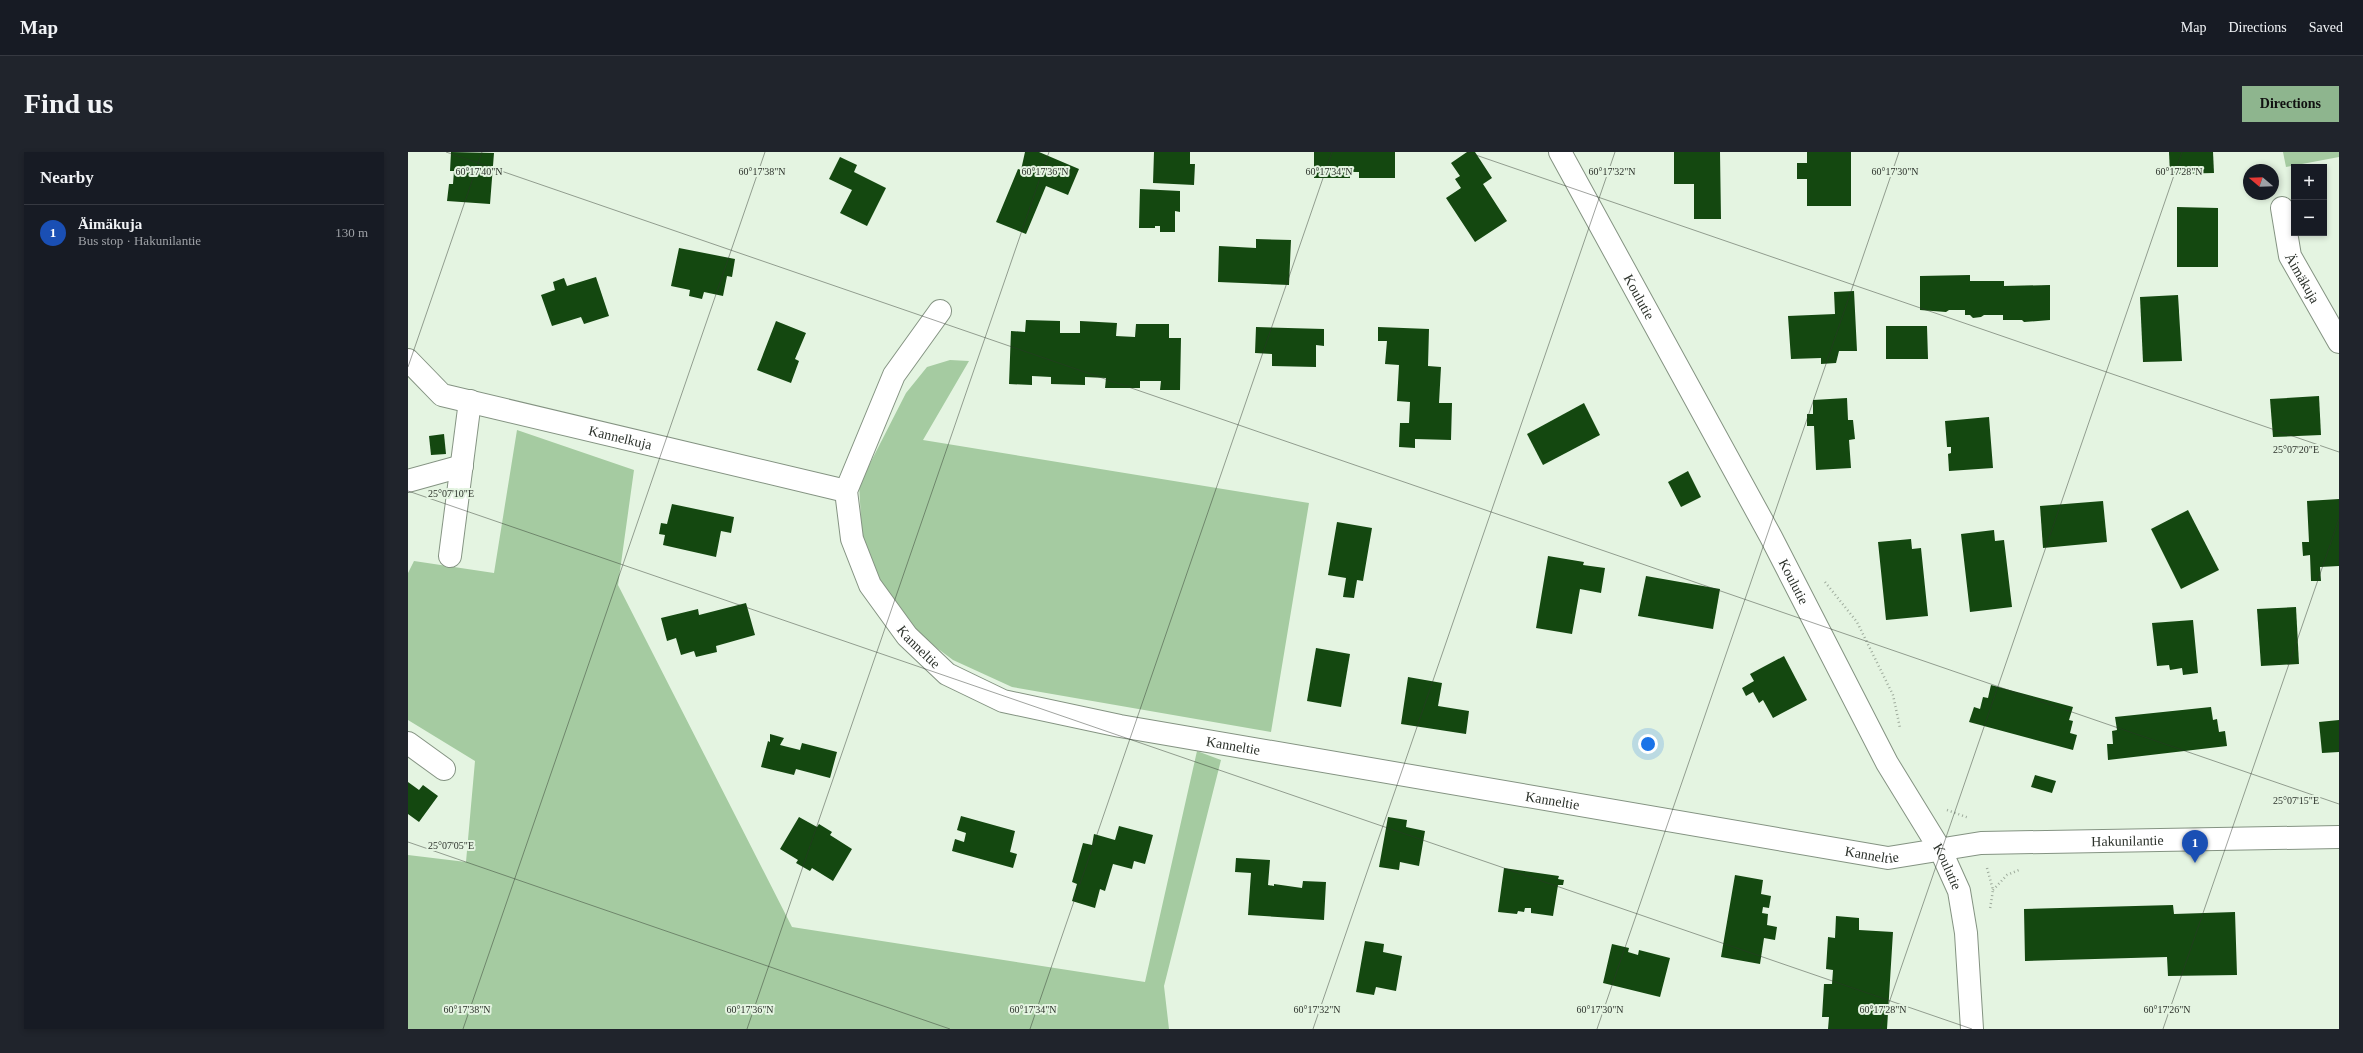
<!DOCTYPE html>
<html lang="en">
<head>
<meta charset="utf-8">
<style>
  :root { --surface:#171b24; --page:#20242c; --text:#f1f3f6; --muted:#9ea1a6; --line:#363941; --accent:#8eb58e }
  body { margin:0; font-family:Georgia,serif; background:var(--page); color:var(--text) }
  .controls { position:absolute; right:12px; top:12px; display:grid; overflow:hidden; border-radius:0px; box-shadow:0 2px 6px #0003 }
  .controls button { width:36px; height:36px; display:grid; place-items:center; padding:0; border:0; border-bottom:1px solid var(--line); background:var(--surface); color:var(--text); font:20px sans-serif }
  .compass { position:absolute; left:1835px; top:12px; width:36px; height:36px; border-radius:50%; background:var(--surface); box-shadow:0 2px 6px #0003; rotate:289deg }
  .you { position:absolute; left:1240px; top:592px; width:14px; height:14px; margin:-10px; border:3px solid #fff; border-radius:50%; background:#1a73e8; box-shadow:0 0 0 6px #1a73e833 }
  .badge { display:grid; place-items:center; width:26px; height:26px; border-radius:50%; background:var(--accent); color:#fff; font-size:13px; font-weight:700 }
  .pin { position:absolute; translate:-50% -33px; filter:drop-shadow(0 1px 2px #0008) }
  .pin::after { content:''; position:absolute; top:21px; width:14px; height:12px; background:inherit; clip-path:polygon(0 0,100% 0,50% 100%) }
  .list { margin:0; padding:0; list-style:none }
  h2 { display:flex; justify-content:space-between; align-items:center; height:52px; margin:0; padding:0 16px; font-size:17px }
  h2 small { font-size:13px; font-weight:400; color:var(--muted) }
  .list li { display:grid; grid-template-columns:26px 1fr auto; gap:12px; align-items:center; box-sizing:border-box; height:56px; padding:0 16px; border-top:1px solid var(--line) }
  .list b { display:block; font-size:15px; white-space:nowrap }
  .list p { margin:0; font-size:13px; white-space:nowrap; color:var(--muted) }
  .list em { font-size:13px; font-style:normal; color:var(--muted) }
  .map { position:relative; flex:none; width:1931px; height:877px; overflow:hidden; border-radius:0px }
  header { display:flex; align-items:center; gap:24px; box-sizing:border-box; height:56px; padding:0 20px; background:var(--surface); border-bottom:1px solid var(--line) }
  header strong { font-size:19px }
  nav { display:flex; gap:22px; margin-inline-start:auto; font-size:14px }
  .intro { display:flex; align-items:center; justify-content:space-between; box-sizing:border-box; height:96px; padding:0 24px }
  h1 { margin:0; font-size:28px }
  .button { padding:10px 18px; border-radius:0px; background:var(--accent); color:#111; font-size:14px; font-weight:700 }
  main { display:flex; gap:24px; padding:0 24px }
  aside { flex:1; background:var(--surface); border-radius:0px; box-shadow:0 2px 6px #0003 }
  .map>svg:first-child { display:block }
  .green { fill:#a5cba1 }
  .building { fill:#144810 }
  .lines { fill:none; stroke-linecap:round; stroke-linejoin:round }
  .minor-casing { stroke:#849382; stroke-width:24 }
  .path { stroke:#9eab9c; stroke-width:2.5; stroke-dasharray:1 3; stroke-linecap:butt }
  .minor { stroke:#fff; stroke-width:22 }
  .ticks { fill:none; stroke:#2c322b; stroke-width:1; stroke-opacity:0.45 }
  .labels { text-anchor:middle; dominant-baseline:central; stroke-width:4; stroke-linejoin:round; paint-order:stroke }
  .street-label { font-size:14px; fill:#2c322b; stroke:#e4f4e1 }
  .ticks-label { font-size:10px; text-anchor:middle; fill:#2c322b; stroke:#e4f4e1; stroke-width:4; stroke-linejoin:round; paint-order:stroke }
</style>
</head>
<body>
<header>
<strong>Map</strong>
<nav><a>Map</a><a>Directions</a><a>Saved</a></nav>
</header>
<div class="intro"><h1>Find us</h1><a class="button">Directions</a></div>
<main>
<aside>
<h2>Nearby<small></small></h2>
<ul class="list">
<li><span class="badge" style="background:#1a4fb4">1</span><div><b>Äimäkuja</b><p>Bus stop · Hakunilantie</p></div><em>130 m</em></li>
</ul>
</aside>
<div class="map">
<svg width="1931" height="877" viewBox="0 0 1931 877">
  <rect width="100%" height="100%" fill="#e4f4e1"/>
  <g class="green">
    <polygon points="1875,0 1931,0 1931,5 1878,15"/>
    <polygon points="542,208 561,209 515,288 901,351 863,580 604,535 545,508 505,478 471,430 454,383 451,333 498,241 519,215"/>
    <polygon points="109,278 226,318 210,433 384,775 737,830 789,599 813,608 756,834 761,877 0,877 0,703 58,710 67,609 0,568 0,421 6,409 86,421"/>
  </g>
  <g class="building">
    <polygon points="43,0 86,1 82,52 39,49 41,32 45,32 46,19 42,19"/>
    <polygon points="617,0 631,0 671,17 660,43 638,34 618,82 588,70 610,17 613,18"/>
    <polygon points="746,0 782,0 782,12 787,12 786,33 745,31"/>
    <polygon points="906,0 987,0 987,26 951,26 951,20 942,20 942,26 906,26"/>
    <polygon points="1059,0 1067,0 1084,26 1075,32 1099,69 1067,90 1038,46 1053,36 1047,27 1052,24 1043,11"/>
    <polygon points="1266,0 1312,0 1313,67 1286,67 1286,32 1266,32"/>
    <polygon points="1399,0 1443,0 1443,54 1399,54 1399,27 1389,27 1389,11 1399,11"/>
    <polygon points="1761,0 1805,0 1806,21 1762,22"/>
    <polygon points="432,5 449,13 446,20 478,36 459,74 432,61 444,38 421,27"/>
    <polygon points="732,37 772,39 772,60 767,59 767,80 752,80 752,74 747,74 747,76 731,76"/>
    <polygon points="1769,55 1810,56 1810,115 1769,115"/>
    <polygon points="848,87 883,88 881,133 810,130 811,94 848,96"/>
    <polygon points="271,96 327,107 324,125 319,124 315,144 296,140 294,147 281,144 282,138 263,134"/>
    <polygon points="1562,123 1562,129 1596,129 1596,134 1642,133 1642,168 1616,170 1614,168 1595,168 1595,163 1576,163 1573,165 1565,166 1562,163 1557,163 1557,158 1541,158 1538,160 1512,158 1512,124"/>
    <polygon points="188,125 201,164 176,172 173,165 144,174 133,143 147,138 145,130 156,126 159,134"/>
    <polygon points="1446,139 1449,199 1431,199 1428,211 1413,212 1413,206 1383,207 1380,164 1427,162 1426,140"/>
    <polygon points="1770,143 1774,209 1735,210 1732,145"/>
    <polygon points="618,168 652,169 652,181 672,181 672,169 709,171 708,184 727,185 728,172 761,172 761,186 773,186 772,238 752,238 753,229 732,229 732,236 697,236 698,226 677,225 677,233 643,232 643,225 624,224 624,233 601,232 603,179 617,180"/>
    <polygon points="368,169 398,181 387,207 391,209 383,231 349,218"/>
    <polygon points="1478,174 1519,174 1520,207 1478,207"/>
    <polygon points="848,175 916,177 916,194 908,193 908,215 864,214 864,202 847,201"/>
    <polygon points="970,175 1021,177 1020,214 1033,215 1031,251 1044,251 1043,288 1007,287 1007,296 991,295 992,271 1001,271 1002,250 989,249 991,213 977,212 979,189 970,189"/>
    <polygon points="1911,244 1913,283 1865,285 1862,247"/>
    <polygon points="1439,246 1440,268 1445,268 1447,287 1441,288 1443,316 1408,318 1406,274 1399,274 1399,262 1405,262 1405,248"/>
    <polygon points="1176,251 1192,283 1135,313 1119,282"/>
    <polygon points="1581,265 1585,316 1541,319 1540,302 1543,301 1543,295 1539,295 1537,269"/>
    <polygon points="36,282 38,302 23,303 21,284"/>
    <polygon points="1280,319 1293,345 1273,355 1260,330"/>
    <polygon points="1931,347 1931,414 1912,415 1913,429 1903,429 1902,403 1895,404 1894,390 1901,390 1899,349"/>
    <polygon points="1695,349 1699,390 1635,396 1632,354"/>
    <polygon points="264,352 326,365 323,381 313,379 308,405 255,393 257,383 251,382 253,371 259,372"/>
    <polygon points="1780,358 1811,418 1773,437 1743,377"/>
    <polygon points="929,370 964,376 955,429 949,428 946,446 935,445 938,426 920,423"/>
    <polygon points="1586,378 1587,389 1596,388 1604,455 1562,460 1553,382"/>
    <polygon points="1503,387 1504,397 1513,396 1520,464 1478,468 1470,390"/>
    <polygon points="1140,404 1176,410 1175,413 1197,416 1193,441 1172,437 1164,482 1128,476"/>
    <polygon points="1238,424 1312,437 1305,477 1230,464"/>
    <polygon points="338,451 347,483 308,494 309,500 288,505 286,499 273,503 268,486 259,489 253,466 290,457 291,463"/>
    <polygon points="1888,455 1891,512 1853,514 1849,457"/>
    <polygon points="1785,468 1790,521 1775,523 1774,516 1762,518 1761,513 1749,514 1744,471"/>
    <polygon points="908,496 942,502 933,555 899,549"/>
    <polygon points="1376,504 1399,548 1365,566 1355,548 1351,551 1345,540 1338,544 1334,536 1346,529 1342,522"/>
    <polygon points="1000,525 1034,531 1030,554 1061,559 1058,582 993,572"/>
    <polygon points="1583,533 1665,555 1661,568 1665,569 1662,581 1669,583 1665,598 1561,570 1566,555 1572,557 1575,545 1580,546"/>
    <polygon points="1803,555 1805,568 1809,567 1811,580 1817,579 1819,594 1700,608 1699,592 1705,592 1704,579 1709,578 1707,565"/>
    <polygon points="1931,568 1931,600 1914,601 1911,570"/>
    <polygon points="362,582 376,586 372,593 392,598 394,591 429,600 422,626 388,617 386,623 353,615 360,589 362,590"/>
    <polygon points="1627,623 1648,629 1644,641 1623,635"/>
    <polygon points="0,630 11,638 15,633 30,644 11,670 0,662"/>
    <polygon points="553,664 607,679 602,700 609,702 605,716 544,699 547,687 556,690 558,681 549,678"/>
    <polygon points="391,665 409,675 411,672 424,680 422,683 444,697 425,729 404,716 402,719 388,711 390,708 372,697"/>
    <polygon points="980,665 999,668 998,675 1017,679 1011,714 992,710 991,718 971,715"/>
    <polygon points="711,674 745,683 737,712 726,709 724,717 705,712 697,739 692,737 687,756 664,749 669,732 664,730 675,691 684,693 686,682 707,688"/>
    <polygon points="828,706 862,708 860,733 866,734 866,732 894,736 895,729 918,730 916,768 840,763 843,721 827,720"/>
    <polygon points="1096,716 1151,724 1150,727 1156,728 1155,733 1150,733 1145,764 1123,761 1123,756 1117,756 1116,760 1110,759 1109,762 1090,760"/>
    <polygon points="1327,723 1355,728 1353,742 1363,744 1361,756 1355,755 1354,761 1360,762 1359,773 1369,775 1367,788 1356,786 1352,812 1313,805"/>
    <polygon points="1765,753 1766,762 1827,760 1829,823 1760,824 1759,805 1617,809 1616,757"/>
    <polygon points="1428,764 1451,766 1451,778 1485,780 1479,877 1420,877 1421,865 1414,865 1416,832 1424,832 1425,818 1418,817 1420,785 1427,786"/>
    <polygon points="957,789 976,792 975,800 994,804 988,839 968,835 966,843 948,840"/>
    <polygon points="1204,792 1221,796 1220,800 1230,803 1231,798 1262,806 1252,845 1195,831"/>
  </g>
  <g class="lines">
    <defs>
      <g id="minor">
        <path id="s1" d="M1152,0L1363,385L1479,611L1533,699L1551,739L1558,781L1564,877"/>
        <path id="s2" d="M1874,56L1882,104L1931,190"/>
        <path id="s3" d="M532,159L486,223L438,339L444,387L462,433L499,484L539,522L595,549L712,574L1480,706L1573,691L1931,685"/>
        <path id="s4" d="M0,208L34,243L438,339"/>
        <polyline points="0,329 54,314"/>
        <polyline points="42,404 62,249"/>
        <polyline points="0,591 36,617"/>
      </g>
    </defs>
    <use href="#minor" class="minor-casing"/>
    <g class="path">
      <polyline points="1417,430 1449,470 1485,543 1492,576"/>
      <polyline points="1539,658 1561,666"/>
      <polyline points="1579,716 1585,738 1582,757"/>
      <polyline points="1585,738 1599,723 1611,718"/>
    </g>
    <use href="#minor" class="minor"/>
  </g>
  <path class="ticks" d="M38,0L1931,652M1059,0L1931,300M0,215L74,0M0,339L1564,877M0,690L542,877M55,877L357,0M339,877L641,0M622,877L924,0M905,877L1207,0M1189,877L1491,0M1472,877L1774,0M1755,877L1931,367"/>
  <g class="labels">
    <g class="street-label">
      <text stroke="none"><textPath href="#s2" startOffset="74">Äimäkuja</textPath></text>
      <text stroke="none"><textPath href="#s1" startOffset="165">Koulutie</textPath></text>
      <text stroke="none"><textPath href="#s4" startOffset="232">Kannelkuja</textPath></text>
      <text stroke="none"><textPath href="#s1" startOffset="489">Koulutie</textPath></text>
      <text stroke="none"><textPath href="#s3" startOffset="381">Kanneltie</textPath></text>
      <text stroke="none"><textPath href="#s3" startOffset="717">Kanneltie</textPath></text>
      <text stroke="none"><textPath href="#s3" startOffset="1041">Kanneltie</textPath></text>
      <text stroke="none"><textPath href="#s3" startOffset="1622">Hakunilantie</textPath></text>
      <text stroke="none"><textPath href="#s3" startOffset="1365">Kanneltie</textPath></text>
      <text stroke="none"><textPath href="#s1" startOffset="813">Koulutie</textPath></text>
    </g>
  </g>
  <g class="ticks-label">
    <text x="71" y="23">60°17'40"N</text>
    <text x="354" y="23">60°17'38"N</text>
    <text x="637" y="23">60°17'36"N</text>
    <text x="921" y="23">60°17'34"N</text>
    <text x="1204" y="23">60°17'32"N</text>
    <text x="1487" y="23">60°17'30"N</text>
    <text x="1771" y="23">60°17'28"N</text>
    <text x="1888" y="301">25°07'20"E</text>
    <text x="43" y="345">25°07'10"E</text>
    <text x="1888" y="652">25°07'15"E</text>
    <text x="43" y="697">25°07'05"E</text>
    <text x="59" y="861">60°17'38"N</text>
    <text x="342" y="861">60°17'36"N</text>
    <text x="625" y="861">60°17'34"N</text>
    <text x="909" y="861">60°17'32"N</text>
    <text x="1192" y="861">60°17'30"N</text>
    <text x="1475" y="861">60°17'28"N</text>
    <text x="1759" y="861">60°17'26"N</text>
  </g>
</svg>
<div class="controls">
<button>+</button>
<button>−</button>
</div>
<svg class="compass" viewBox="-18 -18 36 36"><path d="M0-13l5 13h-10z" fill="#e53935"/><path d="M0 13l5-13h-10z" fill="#9ea1a6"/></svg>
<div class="you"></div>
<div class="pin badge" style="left:1787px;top:711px;background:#1a4fb4">1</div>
</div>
</main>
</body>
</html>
